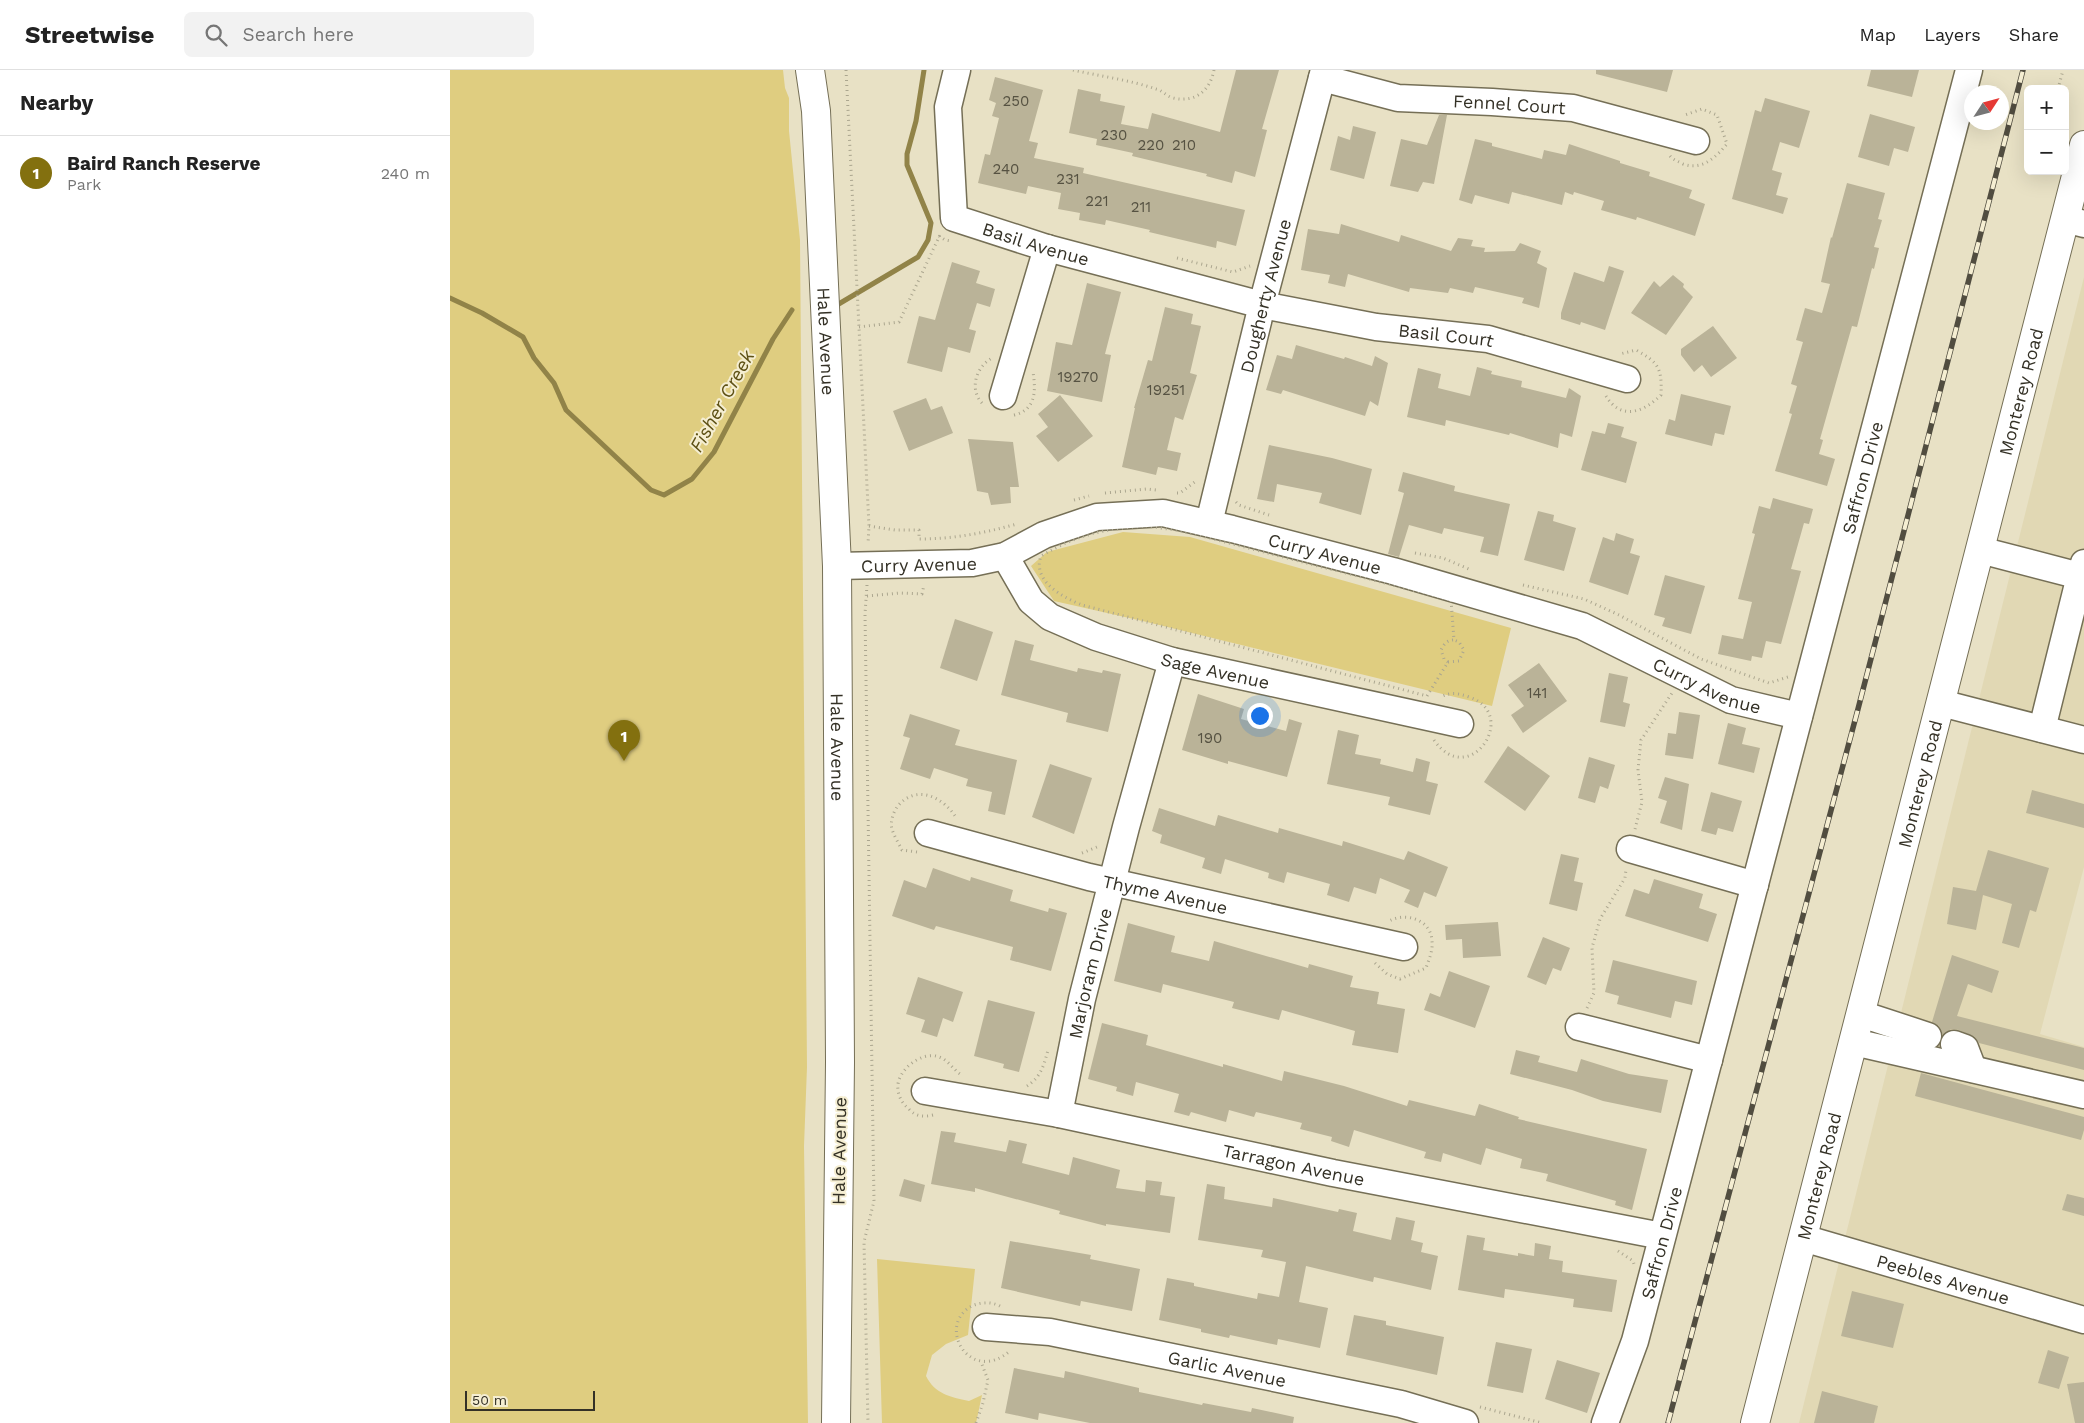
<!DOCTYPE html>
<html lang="en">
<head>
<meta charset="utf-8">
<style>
  :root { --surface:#fff; --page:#f2f2f2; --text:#222; --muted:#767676; --line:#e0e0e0; --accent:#83700f }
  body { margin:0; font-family:"Work Sans",sans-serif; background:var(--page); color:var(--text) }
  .controls { position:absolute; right:15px; top:15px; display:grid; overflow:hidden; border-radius:8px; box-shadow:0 5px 20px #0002 }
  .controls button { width:45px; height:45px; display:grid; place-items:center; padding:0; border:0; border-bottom:1px solid var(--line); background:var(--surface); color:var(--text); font:25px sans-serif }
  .compass { position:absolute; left:1514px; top:15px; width:45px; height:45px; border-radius:50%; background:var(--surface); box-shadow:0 5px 20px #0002; rotate:54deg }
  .scale { position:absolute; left:15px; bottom:12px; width:130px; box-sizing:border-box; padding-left:5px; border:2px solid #343126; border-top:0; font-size:14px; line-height:18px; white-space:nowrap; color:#343126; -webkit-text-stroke:4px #f5eed2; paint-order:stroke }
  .you { position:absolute; left:809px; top:645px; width:18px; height:18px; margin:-12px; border:4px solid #fff; border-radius:50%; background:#1a73e8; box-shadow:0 0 0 8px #1a73e833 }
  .badge { display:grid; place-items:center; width:32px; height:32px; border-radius:50%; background:var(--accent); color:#fff; font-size:16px; font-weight:700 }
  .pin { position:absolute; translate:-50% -41px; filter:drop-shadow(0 1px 2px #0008) }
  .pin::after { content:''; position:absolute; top:26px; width:18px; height:15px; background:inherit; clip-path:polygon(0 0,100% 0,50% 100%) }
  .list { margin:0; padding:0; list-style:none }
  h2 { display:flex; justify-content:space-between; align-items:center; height:65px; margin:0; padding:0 20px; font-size:21px }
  h2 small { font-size:16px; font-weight:400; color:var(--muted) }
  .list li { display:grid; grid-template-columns:32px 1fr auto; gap:15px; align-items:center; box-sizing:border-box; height:75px; padding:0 20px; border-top:1px solid var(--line) }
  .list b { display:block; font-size:19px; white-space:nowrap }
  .list p { margin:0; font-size:16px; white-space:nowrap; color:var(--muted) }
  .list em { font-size:16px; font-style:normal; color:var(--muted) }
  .icon { flex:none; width:28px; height:28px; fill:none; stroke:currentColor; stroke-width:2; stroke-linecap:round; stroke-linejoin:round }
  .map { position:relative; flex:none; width:1634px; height:1353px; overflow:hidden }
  header { display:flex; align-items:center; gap:30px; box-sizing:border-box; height:70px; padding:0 25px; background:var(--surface); border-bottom:1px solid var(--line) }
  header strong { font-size:24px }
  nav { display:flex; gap:28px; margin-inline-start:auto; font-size:18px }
  .search { width:350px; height:45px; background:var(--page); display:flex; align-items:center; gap:12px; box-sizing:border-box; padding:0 18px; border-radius:8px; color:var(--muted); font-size:19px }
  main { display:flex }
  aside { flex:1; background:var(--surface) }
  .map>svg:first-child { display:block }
  .built { fill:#e1d8b4 }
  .green { fill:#dfcd80 }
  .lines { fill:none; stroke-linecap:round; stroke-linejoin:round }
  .stream { stroke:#918348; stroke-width:5 }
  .building { fill:#bab398 }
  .minor-casing { stroke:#756f56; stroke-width:29 }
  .major-casing { stroke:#756f56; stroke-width:30 }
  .path { stroke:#aba68f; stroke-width:3; stroke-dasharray:1 4; stroke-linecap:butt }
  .minor { stroke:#fff; stroke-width:26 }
  .major { stroke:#fff; stroke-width:28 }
  .rail-casing { stroke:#514d40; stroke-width:5.5 }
  .rail { stroke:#f5eed2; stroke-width:4; stroke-dasharray:11; stroke-linecap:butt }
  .labels { text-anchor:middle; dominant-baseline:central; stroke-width:4; stroke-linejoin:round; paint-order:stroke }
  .number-label { font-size:15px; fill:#565242 }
  .street-label { font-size:18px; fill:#343126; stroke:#f5eed2 }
  .water-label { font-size:19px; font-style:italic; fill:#5e5115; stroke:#f5eed2 }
</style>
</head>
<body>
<header>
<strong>Streetwise</strong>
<div class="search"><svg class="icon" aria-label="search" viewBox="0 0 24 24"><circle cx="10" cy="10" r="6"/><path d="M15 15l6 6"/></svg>Search here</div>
<nav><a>Map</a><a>Layers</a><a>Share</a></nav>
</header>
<main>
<aside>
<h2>Nearby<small></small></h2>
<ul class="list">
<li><span class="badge">1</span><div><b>Baird Ranch Reserve</b><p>Park</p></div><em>240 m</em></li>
</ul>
</aside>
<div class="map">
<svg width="1634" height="1353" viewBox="0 0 1634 1353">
  <rect width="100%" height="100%" fill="#e8e1c5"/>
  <polygon class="built" points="1634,207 1634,797 1590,964 1634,977 1634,1353 1349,1353"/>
  <g class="green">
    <polygon points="0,0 333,0 335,18 339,28 339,61 350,170 357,997 354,1076 358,1353 0,1353"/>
    <polygon points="673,462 740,467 1061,558 1042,636 697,552 604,531 581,496 597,482"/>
    <path d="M427,1189L525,1199L518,1265L496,1274L482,1285L476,1306C485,1324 500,1327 519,1331L532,1325L526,1353H432Z"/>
  </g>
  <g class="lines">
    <g class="stream">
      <polyline points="0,228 32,243 73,267 84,288 104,313 116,340 201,420 214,425 242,409 264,382 323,269 342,240"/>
      <polyline points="387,235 468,187 478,170 481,153 457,95 457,84 466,51 474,0"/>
    </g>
  </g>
  <g class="building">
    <polygon points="786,0 829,0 812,59 817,60 805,107 785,101 782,113 756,106 757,104 682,86 683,83 646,75 647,69 619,63 628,19 651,24 650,31 675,36 671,54 698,59 702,43 770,62"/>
    <polygon points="1146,0 1223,0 1217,22 1146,4"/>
    <polygon points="1421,0 1469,0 1462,27 1417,16"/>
    <polygon points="545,7 593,20 579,71 588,73 584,88 634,98 633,103 795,140 786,176 767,171 766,178 699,162 700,160 656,150 655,155 629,150 630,143 608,139 611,123 578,116 576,124 528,113 535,84 540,85 549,48 542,46 546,33 539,30"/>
    <polygon points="1315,28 1360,41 1349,78 1330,72 1322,100 1332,103 1326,125 1338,128 1333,144 1282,129 1305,40 1311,42"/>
    <polygon points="1420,44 1465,57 1458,82 1444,78 1439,96 1408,87"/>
    <polygon points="989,45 997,45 984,114 973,112 968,122 940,116 951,69 977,75"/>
    <polygon points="903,56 926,62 914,109 880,100 888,66 900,70"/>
    <polygon points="1025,69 1042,73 1042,76 1092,89 1094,80 1116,85 1119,74 1170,91 1170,93 1200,102 1199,106 1242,120 1239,128 1255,134 1245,166 1187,147 1186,150 1151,140 1154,131 1124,122 1123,125 1115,122 1112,135 1062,122 1059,134 1025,125 1022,134 1009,130"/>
    <polygon points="1397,113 1435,123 1428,149 1432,150 1424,177 1429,178 1424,199 1422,198 1407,257 1402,256 1370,369 1373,370 1369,384 1385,389 1377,416 1325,401 1342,344 1339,343 1347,316 1341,314 1353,272 1346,270 1355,238 1372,243 1380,214 1371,212 1381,167 1382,168"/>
    <polygon points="891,154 949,172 951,165 1001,181 1008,168 1023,170 1021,176 1035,178 1034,182 1065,181 1070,173 1091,181 1087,193 1097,198 1089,238 1072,233 1074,228 1025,217 1023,223 1000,218 998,223 960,218 959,222 898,204 895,217 878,213 880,205 851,200 858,159 889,164"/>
    <polygon points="502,192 530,201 526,213 545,219 540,237 527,233 519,259 526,261 520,283 498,277 492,302 457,293 469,246 485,250"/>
    <polygon points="1159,196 1174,201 1155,260 1131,252 1130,255 1111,249 1111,243 1124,202 1154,212"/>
    <polygon points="1223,205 1234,214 1233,217 1243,227 1216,265 1181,243 1204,211 1210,217"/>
    <polygon points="637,213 671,222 655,284 661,285 652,332 597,321 606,272 622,275"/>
    <polygon points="715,237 743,244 741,254 751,256 740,303 747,305 733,350 725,347 717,380 731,383 727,401 708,397 706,405 672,397 685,338 684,338 698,290 702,291"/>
    <polygon points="1263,256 1287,288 1261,307 1252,295 1244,302 1231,285 1231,279"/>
    <polygon points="846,275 894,289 895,287 922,296 925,286 938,293 928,336 920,331 915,346 833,320 831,324 816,320 827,285 842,289"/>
    <polygon points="1027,297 1042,301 1041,304 1072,311 1071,317 1116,328 1119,318 1131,326 1122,367 1110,363 1108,378 1060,363 1059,365 996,350 995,356 957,347 968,298 991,304 988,318 1020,326"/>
    <polygon points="1231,324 1281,336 1274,365 1265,363 1262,376 1215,364 1219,349 1225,351"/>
    <polygon points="610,325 643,366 608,392 586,366 598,357 588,344"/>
    <polygon points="476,328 481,340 492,336 503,363 459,381 443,341"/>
    <polygon points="1158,353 1174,357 1171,367 1187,372 1176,413 1131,400 1142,361 1155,364"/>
    <polygon points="518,369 563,372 569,417 560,417 561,433 541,435 538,423 527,421"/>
    <polygon points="819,375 882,388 922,399 911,445 869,433 872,423 827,414 824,432 807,429"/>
    <polygon points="953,402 1005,416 1004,421 1060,434 1048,486 1030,482 1034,467 994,458 992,464 959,455 949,487 938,484 954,423 948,421"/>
    <polygon points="1323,428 1363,439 1359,454 1354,453 1341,499 1351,501 1331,574 1316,571 1312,588 1302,586 1301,591 1268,584 1272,565 1293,569 1302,532 1288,529 1305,464 1302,463 1309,436 1320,439"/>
    <polygon points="1088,441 1104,445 1103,451 1126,458 1114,501 1074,490"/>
    <polygon points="1166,463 1184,469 1180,483 1190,486 1178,525 1139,512 1153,467 1164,471"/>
    <polygon points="1215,505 1255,516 1241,564 1212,556 1215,548 1204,545"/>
    <polygon points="505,549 543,562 527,611 490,598"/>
    <polygon points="565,570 584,575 580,590 627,602 628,598 652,603 653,600 671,604 658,662 616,652 618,643 551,625"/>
    <polygon points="1089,593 1117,631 1073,663 1061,645 1074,636 1058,615"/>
    <polygon points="1159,603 1178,607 1173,632 1180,634 1175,657 1150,652"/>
    <polygon points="748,624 794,639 791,649 836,661 839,649 852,653 837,707 778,691 778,694 732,680"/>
    <polygon points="1229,642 1250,645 1243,689 1215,685 1218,663 1226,664"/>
    <polygon points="460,644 510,660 505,675 567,690 555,745 538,741 542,722 516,716 518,709 484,698 480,709 450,699 460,668 453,666"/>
    <polygon points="1278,653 1296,658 1292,674 1310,678 1304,703 1268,694"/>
    <polygon points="888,660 909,665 905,684 931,689 930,694 963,702 966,688 980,692 976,711 988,714 980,745 938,735 940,727 877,714"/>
    <polygon points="1058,676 1100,706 1075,741 1034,712"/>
    <polygon points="1139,687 1165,695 1158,719 1150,716 1145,733 1128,728"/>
    <polygon points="600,694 642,708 624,764 582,747"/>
    <polygon points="1215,707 1239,714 1232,760 1210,753 1217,731 1208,728"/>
    <polygon points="1582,720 1634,734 1634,758 1576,743"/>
    <polygon points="1261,722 1292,731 1283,762 1268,758 1266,765 1251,761"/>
    <polygon points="709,738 765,756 768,745 828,763 829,758 892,776 893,771 954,790 958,781 998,797 986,827 974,822 968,838 954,832 960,820 930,808 926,824 904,817 899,832 877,825 880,814 837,802 834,813 818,808 819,803 775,789 771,804 752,798 755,788 710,773 712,765 702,761"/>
    <polygon points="1538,780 1599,798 1586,842 1580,840 1569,878 1552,873 1562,834 1533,825 1526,860 1497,854 1503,817 1526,821"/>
    <polygon points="1111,784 1129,788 1124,811 1133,813 1127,841 1099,834"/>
    <polygon points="483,798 520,811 521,807 563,820 560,831 598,842 599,838 617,843 601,901 560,890 563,877 486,856 484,860 442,846 454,810 476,818"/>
    <polygon points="1204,809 1253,824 1249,838 1267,844 1258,872 1175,846 1184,819 1199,824"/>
    <polygon points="1048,852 1051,886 1013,888 1012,869 996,870 995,855"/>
    <polygon points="678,853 725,866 721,882 759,891 764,871 858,898 859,894 903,906 900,917 929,922 927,934 955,939 948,983 902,975 905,961 832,940 829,950 782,938 784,932 713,914 711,923 664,911"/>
    <polygon points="1093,867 1120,878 1111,901 1103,898 1096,915 1077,907"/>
    <polygon points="1502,885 1549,901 1542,923 1518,914 1507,946 1634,978 1634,1000 1529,973 1525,967 1509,960 1501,959 1493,965 1489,956 1482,952"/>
    <polygon points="1163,890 1247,911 1242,935 1225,931 1221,948 1167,934 1169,926 1155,922"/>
    <polygon points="999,901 1040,916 1025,958 974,940 980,923 990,927"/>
    <polygon points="468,907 513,922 503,952 493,948 487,967 471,962 475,950 456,944"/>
    <polygon points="538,930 585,942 569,1002 553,998 554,994 524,986"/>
    <polygon points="652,953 698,965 696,975 773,997 773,994 832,1011 834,1001 894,1016 957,1036 959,1030 1025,1046 1029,1034 1069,1047 1068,1049 1197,1079 1182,1140 1165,1135 1166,1131 1096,1111 1098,1104 1070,1098 1072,1089 1036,1078 1031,1095 993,1083 991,1092 974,1088 976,1082 904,1060 899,1077 881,1071 882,1067 850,1059 852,1053 806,1042 804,1047 779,1040 776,1052 741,1042 739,1046 724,1042 729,1024 686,1012 683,1026 666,1021 667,1017 638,1009"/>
    <polygon points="1066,980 1090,986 1088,992 1127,1002 1131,989 1179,1004 1218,1010 1211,1043 1153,1031 1122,1020 1060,1004"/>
    <polygon points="1471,1003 1634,1047 1634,1060 1631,1070 1465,1026"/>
    <polygon points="491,1061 506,1063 504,1072 556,1082 559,1070 577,1074 572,1093 619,1105 623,1087 670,1100 666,1118 695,1122 696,1110 712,1112 710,1125 725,1127 720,1163 656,1154 656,1156 609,1144 610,1141 525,1118 525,1122 481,1114"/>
    <polygon points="454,1109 475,1115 471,1132 449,1126"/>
    <polygon points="757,1114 775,1117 774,1129 822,1137 823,1128 888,1142 889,1139 907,1143 903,1161 941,1170 946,1147 965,1151 961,1170 973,1173 971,1182 988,1186 981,1220 924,1207 923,1212 856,1196 849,1232 878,1238 870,1278 828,1269 827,1275 780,1265 779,1268 751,1262 751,1259 709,1250 717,1208 744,1213 744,1216 807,1229 808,1223 829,1227 836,1192 811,1187 813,1180 748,1170"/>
    <polygon points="1617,1124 1634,1128 1634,1146 1612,1140"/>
    <polygon points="1017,1165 1035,1168 1033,1180 1068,1186 1068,1183 1084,1186 1085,1173 1101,1176 1099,1189 1113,1191 1112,1202 1167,1210 1162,1242 1123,1237 1124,1229 1055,1219 1054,1228 1008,1220"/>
    <polygon points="560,1171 641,1185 640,1189 690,1199 682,1241 631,1231 630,1236 551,1218"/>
    <polygon points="1402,1221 1454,1234 1443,1278 1391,1266"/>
    <polygon points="904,1245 936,1251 936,1255 994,1267 987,1305 896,1285"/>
    <polygon points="1046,1272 1082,1279 1073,1323 1037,1316"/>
    <polygon points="1598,1280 1619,1287 1609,1319 1588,1313"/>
    <polygon points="1107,1290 1150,1303 1137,1343 1095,1329"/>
    <polygon points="564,1298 614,1308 615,1301 689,1318 689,1322 752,1335 753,1333 801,1342 802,1338 844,1347 843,1353 640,1353 589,1343 588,1350 555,1343"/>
    <polygon points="1634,1312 1634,1353 1625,1353 1617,1314"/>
    <polygon points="1372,1321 1428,1336 1424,1353 1364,1353"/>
  </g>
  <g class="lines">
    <defs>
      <g id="minor">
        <path id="s1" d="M507,0L498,37L504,148L597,178L812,235L926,257L1038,269L1177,309"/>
        <path id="s2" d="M872,8L948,28L1042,32L1123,38L1246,71"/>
        <polyline points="1615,149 1634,154"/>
        <polyline points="553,326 597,178"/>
        <path id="s3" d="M759,453L812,235L874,0"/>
        <polyline points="1530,480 1630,506 1634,493"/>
        <path id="s4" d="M555,486L581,531L600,547L646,567L722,591L1010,654"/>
        <path id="s5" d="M387,496L522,493L555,486L594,465L647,447L713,443L782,459L943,501L1132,556L1281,630L1349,646"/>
        <polyline points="1491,633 1634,670"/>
        <polyline points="1592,659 1630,506"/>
        <path id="s6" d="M478,763L639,807L954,877"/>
        <polyline points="1180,779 1305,815"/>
        <polyline points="1411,944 1478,966"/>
        <polyline points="1129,957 1259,990"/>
        <polyline points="1404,972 1634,1025"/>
        <polyline points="1504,974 1515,978 1523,999"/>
        <path id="s7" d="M475,1021L609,1044L883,1103L1212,1166"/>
        <path id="s8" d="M609,1044L632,929L676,757L722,591"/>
        <path id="s9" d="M1353,1168L1634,1250"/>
        <path id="s10" d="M536,1257L600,1262L951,1334L1015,1353"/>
        <path id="s11" d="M1155,1353L1185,1271L1519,0"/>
      </g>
      <g id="major">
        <path id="s12" d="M360,0L366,41L387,496L390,992L386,1353"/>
        <path id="s13" d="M1305,1353L1634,75"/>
      </g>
    </defs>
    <use href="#minor" class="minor-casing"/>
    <use href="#major" class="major-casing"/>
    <g class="path">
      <polyline points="396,0 419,456 418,474"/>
      <path d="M623,0C649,6 680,10 706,19C712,20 716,26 723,28C745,33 760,21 764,0"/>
      <polyline points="1608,19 1613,0"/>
      <path d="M1220,86C1223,90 1228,91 1233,94C1252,101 1266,87 1277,74L1267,45L1252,39L1235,45"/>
      <polyline points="489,166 495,170 501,171"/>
      <polyline points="727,188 783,202 800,196"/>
      <polyline points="409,257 449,252 490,165"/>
      <path d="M1156,326C1171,351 1194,342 1211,325C1212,298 1209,293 1186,280L1170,284"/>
      <path d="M532,333C519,319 526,297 542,288"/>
      <path d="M564,345C586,340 586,321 583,302"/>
      <polyline points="655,423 697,419 706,420"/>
      <polyline points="727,423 730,423 746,411"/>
      <polyline points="624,430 639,426"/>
      <polyline points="786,432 789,435 819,445"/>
      <path d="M419,456L445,460H469V469C504,469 534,463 567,454"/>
      <path d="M696,456L732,461L1001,530L1004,570C997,570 994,574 991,580L994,589L998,592L977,626L632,535C612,527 582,511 591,486C628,464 654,459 696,456Z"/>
      <polyline points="965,483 993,488 1021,500"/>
      <polyline points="417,515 415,544 424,1131 414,1172 418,1353"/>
      <polyline points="1073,515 1134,529 1169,545 1251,589 1319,613 1338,607"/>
      <polyline points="417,526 450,523 472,524 474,515"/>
      <polyline points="998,592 1009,591 1014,580 1009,572 1004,570"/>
      <path d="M984,670C1019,721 1071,644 1019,627C1008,623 1001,622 990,627"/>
      <polyline points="1185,759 1192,732 1188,700 1191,670 1222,623"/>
      <path d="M467,782L452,780C449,774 444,766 442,759C440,752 443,743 447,737C466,713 494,727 507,749"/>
      <polyline points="632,783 647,777 649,775"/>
      <path d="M925,893L937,904L950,909L976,898C979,889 983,881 982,871C981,849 955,842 939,851"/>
      <polyline points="1137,938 1144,923 1142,878 1150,849 1175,808 1176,799"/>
      <path d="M577,1016C591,1007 594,995 598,980"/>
      <path d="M483,1045C474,1047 466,1047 459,1039C453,1034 449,1028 448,1020C445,1001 472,980 489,987C498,990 503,999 510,1004"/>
      <polyline points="1168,1181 1183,1191 1184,1194"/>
      <path d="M550,1236C542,1232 533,1232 524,1235C484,1253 519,1316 560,1281"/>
      <polyline points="1030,1337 1092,1353"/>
      <polyline points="526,1353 533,1333 538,1310 531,1292"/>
    </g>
    <use href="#minor" class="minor"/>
    <use href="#major" class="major"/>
    <defs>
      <polyline id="rail" points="1218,1353 1408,639 1573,0"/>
    </defs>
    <use href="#rail" class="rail-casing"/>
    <use href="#rail" class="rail"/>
  </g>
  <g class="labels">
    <g class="number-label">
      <text x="566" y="31">250</text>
      <text x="664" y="65">230</text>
      <text x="701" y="75">220</text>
      <text x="734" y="75">210</text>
      <text x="556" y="99">240</text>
      <text x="618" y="109">231</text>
      <text x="647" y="131">221</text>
      <text x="691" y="137">211</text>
      <text x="628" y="307">19270</text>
      <text x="716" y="320">19251</text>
      <text x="1087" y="623">141</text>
      <text x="760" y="668">190</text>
    </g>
    <g class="street-label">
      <text stroke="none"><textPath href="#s2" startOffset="190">Fennel Court</textPath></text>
      <text stroke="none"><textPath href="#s1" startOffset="235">Basil Avenue</textPath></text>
      <text stroke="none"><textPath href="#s3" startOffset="234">Dougherty Avenue</textPath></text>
      <text stroke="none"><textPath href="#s1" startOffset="656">Basil Court</textPath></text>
      <text stroke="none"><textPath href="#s12" startOffset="272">Hale Avenue</textPath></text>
      <text stroke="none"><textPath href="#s13" startOffset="1065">Monterey Road</textPath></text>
      <text stroke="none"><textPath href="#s11" startOffset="980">Saffron Drive</textPath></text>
      <text stroke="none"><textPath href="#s5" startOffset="502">Curry Avenue</textPath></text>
      <text stroke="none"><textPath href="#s5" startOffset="82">Curry Avenue</textPath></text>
      <text stroke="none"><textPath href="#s4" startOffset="251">Sage Avenue</textPath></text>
      <text stroke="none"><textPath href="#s5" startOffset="908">Curry Avenue</textPath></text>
      <text stroke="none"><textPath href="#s12" startOffset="678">Hale Avenue</textPath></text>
      <text stroke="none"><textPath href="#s13" startOffset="660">Monterey Road</textPath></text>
      <text stroke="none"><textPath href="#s6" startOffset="245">Thyme Avenue</textPath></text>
      <text stroke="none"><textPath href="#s8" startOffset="144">Marjoram Drive</textPath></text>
      <text transform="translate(389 1081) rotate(-89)">Hale Avenue</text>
      <text stroke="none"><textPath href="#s7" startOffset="376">Tarragon Avenue</textPath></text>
      <text stroke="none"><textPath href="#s13" startOffset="255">Monterey Road</textPath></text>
      <text stroke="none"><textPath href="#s11" startOffset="189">Saffron Drive</textPath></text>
      <text stroke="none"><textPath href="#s9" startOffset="146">Peebles Avenue</textPath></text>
      <text stroke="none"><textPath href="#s10" startOffset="245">Garlic Avenue</textPath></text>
    </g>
    <g class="water-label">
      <text transform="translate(272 331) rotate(-61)">Fisher Creek</text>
    </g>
  </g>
</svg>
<div class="controls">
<button>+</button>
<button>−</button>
</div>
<svg class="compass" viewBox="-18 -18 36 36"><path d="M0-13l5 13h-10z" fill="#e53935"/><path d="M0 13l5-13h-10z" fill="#767676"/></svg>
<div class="scale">50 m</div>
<div class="you"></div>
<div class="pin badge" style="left:174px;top:691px">1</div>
</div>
</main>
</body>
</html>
